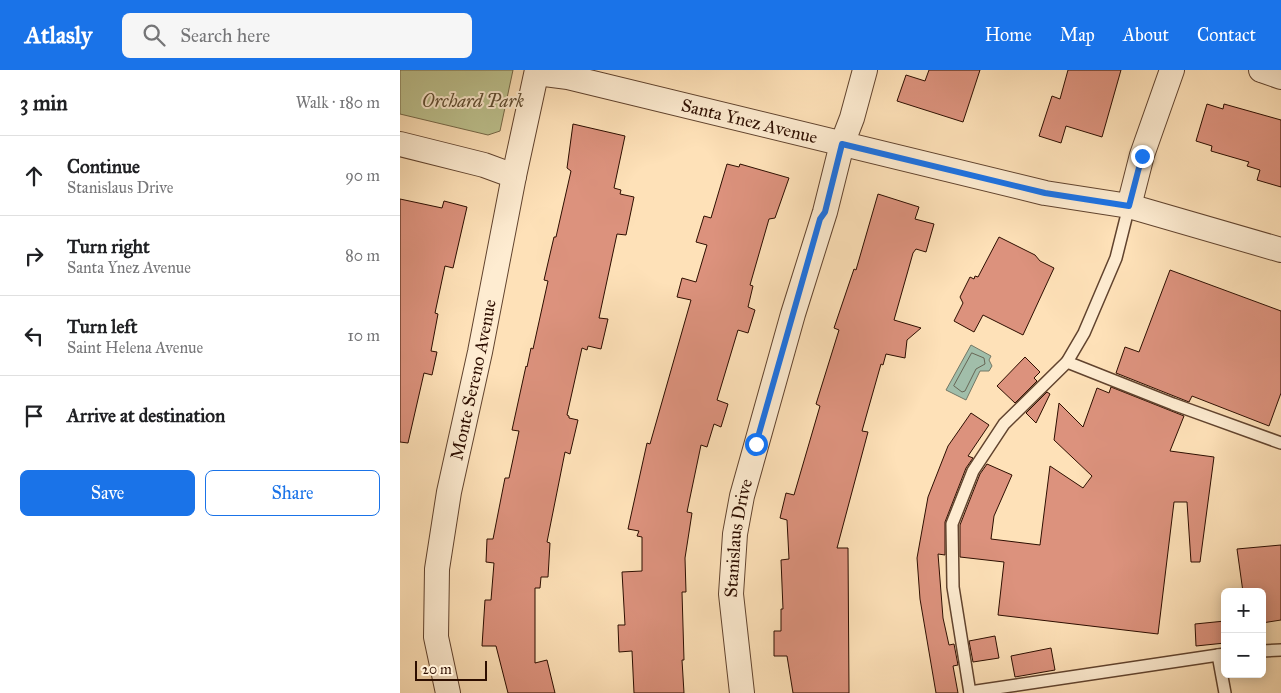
<!DOCTYPE html>
<html lang="en">
<head>
<meta charset="utf-8">
<style>
  :root { --surface:#fff; --page:#f6f6f6; --text:#202124; --muted:#757577; --line:#e0e0e0; --accent:#1a73e8 }
  body { margin:0; font-family:"IM FELL Great Primer",serif; background:var(--page); color:var(--text) }
  .controls { position:absolute; right:15px; bottom:15px; display:grid; overflow:hidden; border-radius:8px; box-shadow:0 2px 12px #0003 }
  .controls button { width:45px; height:45px; display:grid; place-items:center; padding:0; border:0; border-bottom:1px solid var(--line); background:var(--surface); color:var(--text); font:25px sans-serif }
  .scale { position:absolute; left:15px; bottom:12px; width:72px; box-sizing:border-box; padding-left:5px; border:2px solid #2d0e00; border-top:0; font-size:14px; line-height:18px; white-space:nowrap; color:#2d0e00; -webkit-text-stroke:4px #feecd1; paint-order:stroke }
  .stop { position:absolute; width:15px; height:15px; margin:-11px; border:4px solid #1a73e8; border-radius:50%; background:#fff }
  .stop.end { background:#1a73e8; border-color:#fff; box-shadow:0 1px 5px #0008 }
  .list { margin:0; padding:0; list-style:none }
  h2 { display:flex; justify-content:space-between; align-items:center; height:65px; margin:0; padding:0 20px; font-size:21px }
  h2 small { font-size:16px; font-weight:400; color:var(--muted) }
  .list li { display:grid; grid-template-columns:32px 1fr auto; gap:15px; align-items:center; box-sizing:border-box; height:80px; padding:0 20px; border-top:1px solid var(--line) }
  .list b { display:block; font-size:19px; white-space:nowrap }
  .list p { margin:0; font-size:16px; white-space:nowrap; color:var(--muted) }
  .list em { font-size:16px; font-style:normal; color:var(--muted) }
  .actions { display:flex; gap:10px; padding:15px 20px }
  .actions a { flex:1; padding:11px 0; border:1px solid var(--accent); border-radius:8px; text-align:center; font-size:18px; color:var(--accent) }
  .actions .main { background:var(--accent); color:#fff }
  .icon { flex:none; width:28px; height:28px; fill:none; stroke:currentColor; stroke-width:2; stroke-linecap:round; stroke-linejoin:round }
  .map { position:relative; flex:none; width:881px; height:623px; overflow:hidden }
  header { display:flex; align-items:center; gap:30px; box-sizing:border-box; height:70px; padding:0 25px; background:var(--accent); color:#fff }
  header strong { font-size:24px }
  nav { display:flex; gap:28px; margin-inline-start:auto; font-size:18px }
  .search { width:350px; height:45px; background:var(--page); display:flex; align-items:center; gap:12px; box-sizing:border-box; padding:0 18px; border-radius:8px; color:var(--muted); font-size:19px }
  main { display:flex }
  aside { flex:1; background:var(--surface) }
  .map>svg:first-child { display:block }
  .green { fill:#bec390; stroke:#766848 }
  .water { fill:#a1beaa; stroke:#737866 }
  .lines { fill:none; stroke-linecap:round; stroke-linejoin:round }
  .shore { stroke:#676655; stroke-width:1 }
  .building { fill:#dc927d; stroke:#2d0e00 }
  .lane-casing { stroke:#61432e; stroke-width:14 }
  .street-casing { stroke:#61432e; stroke-width:26 }
  .lane { stroke:#feecd1; stroke-width:11 }
  .street { stroke:#feecd1; stroke-width:24 }
  .route { stroke:#1a73e8; stroke-width:6 }
  .labels { text-anchor:middle; dominant-baseline:central; stroke-width:4; stroke-linejoin:round; paint-order:stroke }
  .park-label { font-size:18px; font-style:italic; fill:#604d32; stroke:#feecd1 }
  .street-label { font-size:18px; fill:#2d0e00; stroke:#feecd1 }
</style>
</head>
<body>
<header>
<strong>Atlasly</strong>
<div class="search"><svg class="icon" aria-label="search" viewBox="0 0 24 24"><circle cx="10" cy="10" r="6"/><path d="M15 15l6 6"/></svg>Search here</div>
<nav><a>Home</a><a>Map</a><a>About</a><a>Contact</a></nav>
</header>
<main>
<aside>
<h2>3 min<small>Walk · 180 m</small></h2>
<ul class="list">
<li><svg class="icon" aria-label="ahead" viewBox="0 0 24 24"><path d="M12 20V5M6 11l6-6 6 6"/></svg><div><b>Continue</b><p>Stanislaus Drive</p></div><em>90 m</em></li>
<li><svg class="icon" aria-label="right" viewBox="0 0 24 24"><path d="M7 20v-9h11M14 6l5 5-5 5"/></svg><div><b>Turn right</b><p>Santa Ynez Avenue</p></div><em>80 m</em></li>
<li><svg class="icon" aria-label="left" viewBox="0 0 24 24"><path d="M17 20v-9H6M10 6l-5 5 5 5"/></svg><div><b>Turn left</b><p>Saint Helena Avenue</p></div><em>10 m</em></li>
<li><svg class="icon" aria-label="arrive" viewBox="0 0 24 24"><path d="M6 21V4h12l-3 4 3 4H6"/></svg><div><b>Arrive at destination</b></div></li>
</ul>
<div class="actions"><a class="main">Save</a><a>Share</a></div>
</aside>
<div class="map">
<svg width="881" height="623" viewBox="0 0 881 623">
  <rect width="100%" height="100%" fill="#fee1b8"/>
  <filter id="stains"><feTurbulence type="fractalNoise" baseFrequency=".004" numOctaves="4"/><feColorMatrix values="0 0 0 0 .2 0 0 0 0 .09 0 0 0 0 .02 0 0 0 .5 -.17"/></filter>
  <radialGradient id="worn" r=".72"><stop offset=".6" stop-color="#630" stop-opacity="0"/><stop offset="1" stop-color="#630" stop-opacity=".3"/></radialGradient>
  <polygon class="green" points="0,0 113,0 100,61 88,65 0,44"/>
  <polygon class="water" points="571,275 591,286 589,290 592,296 589,301 580,301 566,330 546,320"/>
  <g class="lines">
    <polygon class="shore" points="572,283 584,288 585,294 576,299 565,321 562,322 554,316"/>
  </g>
  <g class="building">
    <polygon points="529,0 580,0 563,52 497,31 506,5 525,11"/>
    <polygon points="668,0 721,0 702,67 666,56 661,73 639,66 652,26 660,29"/>
    <polygon points="807,34 823,39 824,34 881,50 881,117 857,110 860,100 847,96 849,92 811,81 812,76 796,71"/>
    <polygon points="173,54 225,66 214,118 221,120 220,124 234,127 226,165 217,164 199,248 208,249 201,279 188,276 187,280 182,278 167,345 169,346 169,348 178,350 170,384 165,382 147,472 150,473 148,507 141,507 140,518 135,518 135,593 147,590 155,623 108,623 96,576 82,576 85,530 91,530 94,493 86,492 87,469 93,469 105,408 109,408 119,361 112,360 126,296 127,297 131,278 133,279 148,211 144,210 154,167 156,167 171,101 167,98"/>
    <polygon points="327,94 339,97 340,94 389,108 375,148 369,149 350,215 353,216 348,237 355,240 348,263 338,260 317,330 328,334 321,357 314,354 307,377 301,375 287,442 292,443 285,488 286,522 282,522 284,590 282,590 284,623 234,623 232,581 219,582 218,555 225,555 222,502 242,501 242,467 237,466 239,461 228,459 247,373 250,374 291,230 277,227 282,208 296,212 307,175 296,172 304,146 311,148"/>
    <polygon points="478,124 519,137 515,149 534,154 526,182 516,179 513,183 494,250 521,258 507,270 505,288 486,284 483,295 481,294 462,361 468,362 437,478 448,478 449,623 393,623 387,586 374,586 374,561 381,561 381,539 383,539 381,490 389,489 387,450 380,448 386,423 394,425 420,336 416,334 439,260 434,258 454,199 456,200"/>
    <polygon points="0,129 42,138 44,131 67,137 53,198 45,196 35,243 38,244 31,281 37,282 32,305 24,303 8,373 0,372"/>
    <polygon points="599,167 635,185 640,191 654,198 623,265 583,245 574,262 554,251 563,233 560,227 570,207 574,209 575,206 578,207"/>
    <polygon points="770,200 881,241 881,323 869,356 792,326 789,332 716,303 725,277 739,282"/>
    <polygon points="625,287 640,302 634,308 637,311 615,333 597,316"/>
    <polygon points="711,317 784,346 770,381 814,387 800,492 791,492 787,432 774,432 758,564 598,545 604,492 560,487 560,455 580,404 587,394 612,405 594,446 591,469 640,475 650,396 683,418 692,406 654,370 659,333 683,357 697,318 709,323"/>
    <polygon points="647,322 650,324 636,353 626,343"/>
    <polygon points="571,343 589,355 568,386 573,388 566,398 545,452 545,485 538,484 543,548 549,575 554,574 558,595 553,596 558,623 536,623 520,529 517,488 528,427 548,376"/>
    <polygon points="881,475 881,550 862,553 862,522 843,522 837,479"/>
    <polygon points="825,551 825,573 796,576 795,554"/>
    <polygon points="595,566 599,588 573,592 569,571"/>
    <polygon points="651,578 655,600 615,607 611,586"/>
  </g>
  <g class="lines">
    <defs>
      <g id="lane">
        <polyline points="667,292 773,334 881,373"/>
        <polyline points="862,581 881,580"/>
        <polyline points="818,585 825,623"/>
        <polyline points="570,622 825,584"/>
        <polyline points="570,623 553,517 552,454 573,401 604,354 667,292 684,263 716,188 729,136"/>
      </g>
      <g id="street">
        <polyline points="861,0 881,7"/>
        <path id="s1" d="M137,3L168,7L645,123L729,136L881,180"/>
        <polyline points="0,74 84,95 114,106"/>
        <polyline points="729,136 742,85 772,0"/>
        <path id="s2" d="M48,623L36,567L37,499L49,422L80,282L114,106L137,0"/>
        <path id="s3" d="M342,623L331,524L335,464L342,426L393,244L425,142L442,74L452,48L465,0"/>
      </g>
    </defs>
    <use href="#lane" class="lane-casing"/>
    <use href="#street" class="street-casing"/>
    <use href="#lane" class="lane"/>
    <use href="#street" class="street"/>
  </g>
  <g class="lines">
    <polyline class="route" points="356,374 420,149 425,142 442,74 645,123 729,136 742,86"/>
  </g>
  <g class="labels">
    <g class="park-label">
      <text x="73" y="31">Orchard Park</text>
    </g>
    <g class="street-label">
      <text stroke="none"><textPath href="#s1" startOffset="218">Santa Ynez Avenue</textPath></text>
      <text stroke="none"><textPath href="#s2" startOffset="318">Monte Sereno Avenue</textPath></text>
      <text stroke="none"><textPath href="#s3" startOffset="156">Stanislaus Drive</textPath></text>
    </g>
  </g>
  <rect width="100%" height="100%" filter="url(#stains)"/>
  <rect width="100%" height="100%" fill="url(#worn)"/>
</svg>
<div class="controls">
<button>+</button>
<button>−</button>
</div>
<div class="scale">20 m</div>
<div class="stop" style="left:356px;top:374px"></div>
<div class="stop end" style="left:742px;top:86px"></div>
</div>
</main>
</body>
</html>
